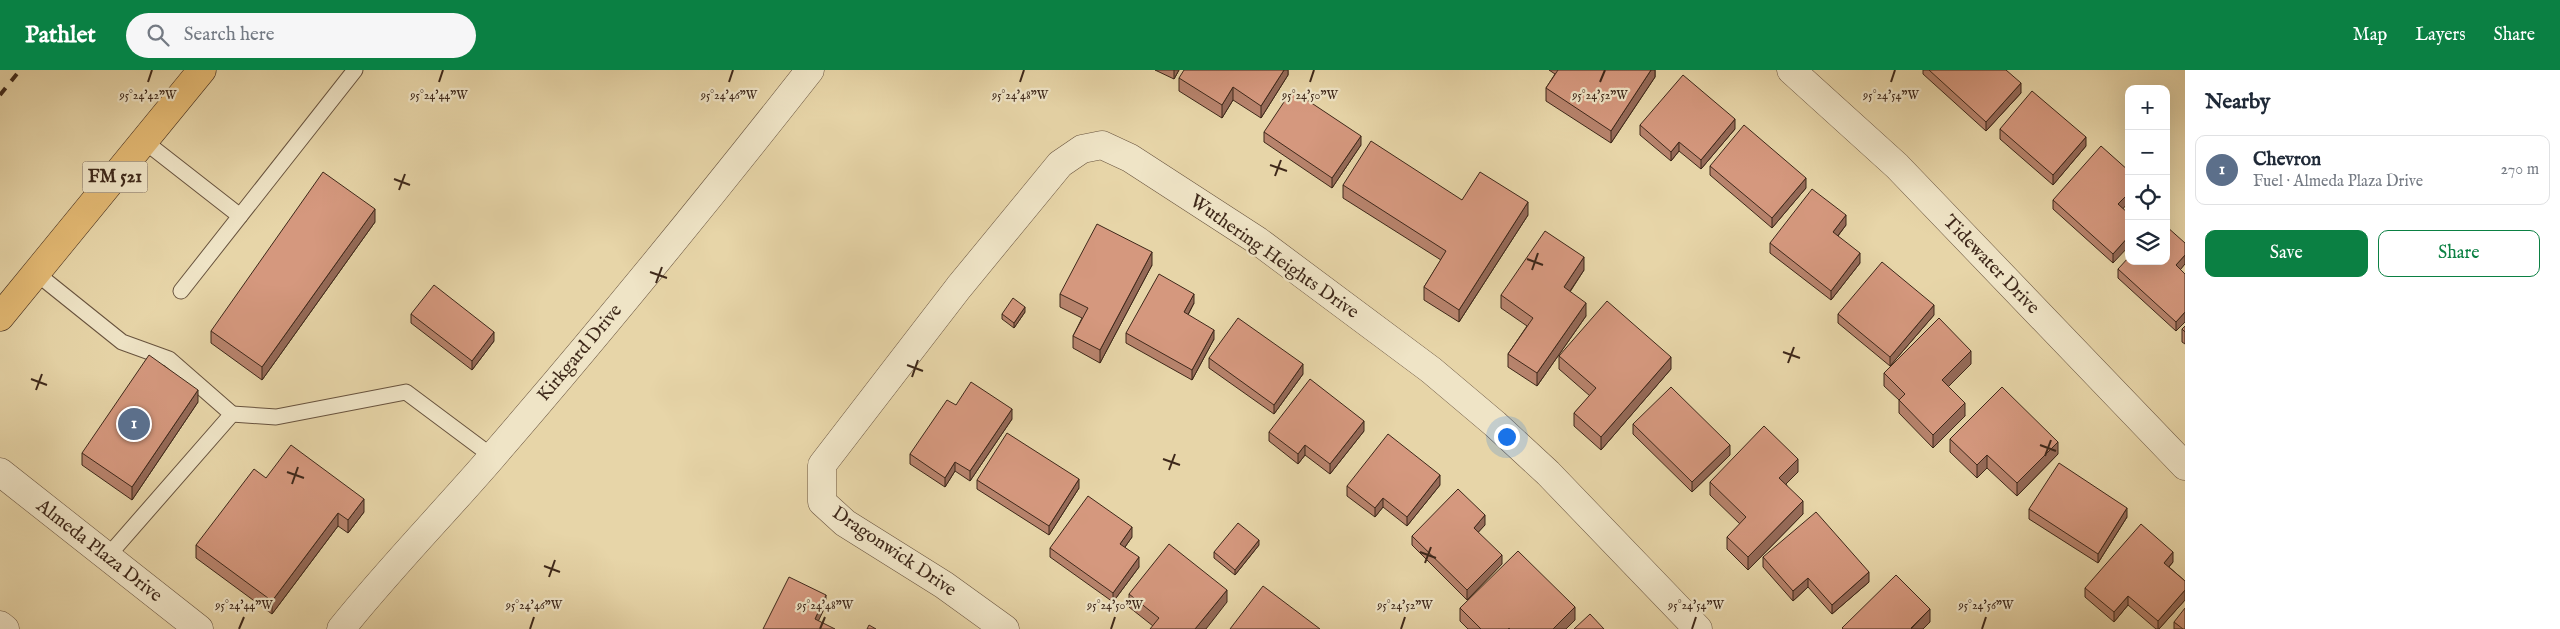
<!DOCTYPE html>
<html lang="en">
<head>
<meta charset="utf-8">
<style>
  :root { --surface:#fff; --page:#f6f6f7; --text:#1f2937; --muted:#747a83; --line:#e0e1e3; --accent:#0b8043 }
  body { margin:0; font-family:"IM FELL English",serif; background:var(--page); color:var(--text) }
  .controls { position:absolute; right:15px; top:15px; display:grid; overflow:hidden; border-radius:10px; box-shadow:0 5px 20px #0002 }
  .controls button { width:45px; height:45px; display:grid; place-items:center; padding:0; border:0; border-bottom:1px solid var(--line); background:var(--surface); color:var(--text); font:25px sans-serif }
  .you { position:absolute; left:1506px; top:366px; width:18px; height:18px; margin:-12px; border:4px solid #fff; border-radius:50%; background:#1a73e8; box-shadow:0 0 0 8px #1a73e833 }
  .badge { display:grid; place-items:center; width:32px; height:32px; border-radius:50%; background:var(--accent); color:#fff; font-size:16px; font-weight:700 }
  .pin { position:absolute; translate:-50% -50%; border:2px solid #fff; box-shadow:0 1px 5px #0006 }
  .list { margin:0; padding:0; list-style:none }
  h2 { display:flex; justify-content:space-between; align-items:center; height:65px; margin:0; padding:0 20px; font-size:21px }
  h2 small { font-size:16px; font-weight:400; color:var(--muted) }
  .list li { display:grid; grid-template-columns:32px 1fr auto; gap:15px; align-items:center; box-sizing:border-box; height:70px; margin:0 10px 10px; padding:0 10px; border:1px solid var(--line); border-radius:10px }
  .list b { display:block; font-size:19px; white-space:nowrap }
  .list p { margin:0; font-size:16px; white-space:nowrap; color:var(--muted) }
  .list em { font-size:16px; font-style:normal; color:var(--muted) }
  .actions { display:flex; gap:10px; padding:15px 20px }
  .actions a { flex:1; padding:11px 0; border:1px solid var(--accent); border-radius:10px; text-align:center; font-size:18px; color:var(--accent) }
  .actions .main { background:var(--accent); color:#fff }
  .icon { flex:none; width:28px; height:28px; fill:none; stroke:currentColor; stroke-width:2; stroke-linecap:round; stroke-linejoin:round }
  .map { position:relative; flex:none; width:2185px; height:559px; overflow:hidden }
  header { display:flex; align-items:center; gap:30px; box-sizing:border-box; height:70px; padding:0 25px; background:var(--accent); color:#fff }
  header strong { font-size:24px }
  nav { display:flex; gap:28px; margin-inline-start:auto; font-size:18px }
  .search { width:350px; height:45px; background:var(--page); display:flex; align-items:center; gap:12px; box-sizing:border-box; padding:0 18px; border-radius:28px; color:var(--muted); font-size:19px }
  main { display:flex }
  aside { flex:1; background:var(--surface) }
  .map>svg:first-child { display:block }
  .lines { fill:none; stroke-linecap:round; stroke-linejoin:round }
  .service-casing { stroke:#68533e; stroke-width:17 }
  .minor-casing { stroke:#68533e; stroke-width:29 }
  .primary-casing { stroke:#3e281a; stroke-width:29 }
  .service { stroke:#efe4c6; stroke-width:15 }
  .minor { stroke:#efe4c6; stroke-width:28 }
  .primary { stroke:#e4ba74; stroke-width:28 }
  .rail { stroke:#3e281a; stroke-width:4; stroke-dasharray:9 9; stroke-linecap:butt }
  .wall { fill:#b7836c; stroke:#3e281a }
  .shaded-wall { fill:#956a58; stroke:#3e281a }
  .building { fill:#d5987e; stroke:#3e281a }
  .ticks { fill:none; stroke:#3e281a; stroke-width:2 }
  .labels { text-anchor:middle; dominant-baseline:central; stroke-width:4.5; stroke-linejoin:round; paint-order:stroke }
  .shield { fill:#efe4c6; stroke:#73604e; stroke-width:1 }
  .shield-label { font-size:18px; font-weight:bold; fill:#3e281a }
  .street-label { font-size:19px; fill:#3e281a; stroke:#efe4c6 }
  .ticks-label { font-size:12px; text-anchor:middle; fill:#3e281a; stroke:#efe4c6; stroke-width:4.5; stroke-linejoin:round; paint-order:stroke }
</style>
</head>
<body>
<header>
<strong>Pathlet</strong>
<div class="search"><svg class="icon" aria-label="search" viewBox="0 0 24 24"><circle cx="10" cy="10" r="6"/><path d="M15 15l6 6"/></svg>Search here</div>
<nav><a>Map</a><a>Layers</a><a>Share</a></nav>
</header>
<main>
<div class="map">
<svg width="2185" height="559" viewBox="0 0 2185 559">
  <rect width="100%" height="100%" fill="#e7d5a8"/>
  <filter id="stains"><feTurbulence type="fractalNoise" baseFrequency=".004" numOctaves="4"/><feColorMatrix values="0 0 0 0 .2 0 0 0 0 .09 0 0 0 0 .02 0 0 0 .5 -.17"/></filter>
  <radialGradient id="worn" r=".72"><stop offset=".6" stop-color="#630" stop-opacity="0"/><stop offset="1" stop-color="#630" stop-opacity=".3"/></radialGradient>
  <g class="lines">
    <defs>
      <g id="service">
        <polyline points="144,71 240,146"/>
        <polyline points="36,203 122,272 169,289 232,344 107,487"/>
        <polyline points="181,221 355,0"/>
        <polyline points="232,344 276,347 406,322 493,387"/>
      </g>
      <g id="minor">
        <polyline points="1791,0 1897,96 2185,396"/>
        <polyline points="0,402 199,559"/>
        <polyline points="0,555 5,559"/>
        <path d="M341,559C389,499 443,444 493,386C602,260 707,131 810,0"/>
        <polyline points="1005,559 944,515 845,453 822,432 822,395 959,217 1060,94 1082,79 1102,75 1130,88 1258,171 1431,300 1495,354 1548,403 1698,559"/>
      </g>
      <polyline id="primary" points="0,247 202,0"/>
    </defs>
    <use href="#service" class="service-casing"/>
    <use href="#minor" class="minor-casing"/>
    <use href="#primary" class="primary-casing"/>
    <use href="#service" class="service"/>
    <use href="#minor" class="minor"/>
    <use href="#primary" class="primary"/>
    <polyline class="rail" points="0,25 20,0"/>
  </g>
  <g class="wall">
    <polygon points="1155,0 1179,0 1174,9"/>
    <polygon points="1288,0 1288,5 1261,48 1233,30 1222,48 1179,21 1179,8"/>
    <polygon points="1549,0 1655,0 1655,7 1611,73 1546,31 1546,18 1555,4"/>
    <polygon points="1923,0 2006,0 2021,23 1986,61 1923,4"/>
    <polygon points="1640,55 1735,59 1701,99 1679,81 1671,91 1640,65"/>
    <polygon points="2000,59 2086,76 2053,115 2000,69"/>
    <polygon points="1264,62 1361,75 1332,118 1264,72"/>
    <polygon points="1710,96 1806,118 1772,158 1710,105"/>
    <polygon points="1343,115 1462,130 1528,145 1459,252 1424,230 1424,217 1441,190 1343,128"/>
    <polygon points="2053,130 2123,138 2113,193 2053,139"/>
    <polygon points="375,152 262,310 211,273 211,261"/>
    <polygon points="1846,155 1838,166 1860,193 1831,230 1770,183 1770,173"/>
    <polygon points="2185,173 2185,194 2180,199 2185,204 2185,252 2176,261 2118,208 2118,199"/>
    <polygon points="1152,195 1100,293 1073,278 1073,266 1082,248 1060,237 1060,224"/>
    <polygon points="1584,200 1570,222 1586,246 1537,316 1508,297 1508,284 1527,256 1501,238 1501,225"/>
    <polygon points="1194,233 1188,245 1214,269 1192,310 1126,273 1126,263"/>
    <polygon points="1025,242 1014,258 1002,249 1002,244"/>
    <polygon points="411,244 494,271 472,300 411,253"/>
    <polygon points="1838,244 1934,245 1890,296 1838,253"/>
    <polygon points="2185,256 2185,274 2182,272 2182,259"/>
    <polygon points="1559,286 1671,299 1601,380 1574,356 1574,343 1590,326 1559,299"/>
    <polygon points="1209,288 1303,304 1274,344 1209,298"/>
    <polygon points="1971,294 1948,317 1965,346 1933,378 1899,343 1899,330 1884,316 1884,303"/>
    <polygon points="198,332 132,430 82,395 82,383"/>
    <polygon points="956,335 1012,349 970,411 955,401 945,417 910,394 910,384"/>
    <polygon points="1633,354 1730,385 1692,422 1633,364"/>
    <polygon points="1364,361 1330,404 1305,385 1298,394 1269,371 1269,362"/>
    <polygon points="1950,369 2058,384 2017,426 1987,398 1977,408 1950,382"/>
    <polygon points="1798,402 1786,414 1803,444 1748,500 1727,479 1727,467 1740,454 1710,425 1710,412"/>
    <polygon points="266,408 364,442 348,463 338,456 272,544 196,488 196,475"/>
    <polygon points="977,410 1079,418 1049,465 977,419"/>
    <polygon points="1440,415 1407,456 1383,437 1375,447 1347,426 1347,416"/>
    <polygon points="2029,439 2127,447 2098,493 2029,449"/>
    <polygon points="1485,455 1478,462 1502,494 1467,530 1412,475 1412,466"/>
    <polygon points="1132,467 1125,477 1139,497 1113,532 1050,487 1050,478"/>
    <polygon points="1259,475 1235,505 1214,488 1214,482"/>
    <polygon points="1763,487 1869,512 1832,544 1808,517 1793,531 1763,497"/>
    <polygon points="2173,492 2169,497 2185,511 2185,530 2159,559 2156,559 2128,535 2114,552 2085,527 2085,518"/>
    <polygon points="1129,524 1227,532 1153,556 1129,537"/>
    <polygon points="1460,538 1575,550 1566,559 1468,559 1460,551"/>
    <polygon points="2174,552 2185,559 2174,559"/>
  </g>
  <g class="shaded-wall">
    <polygon points="1174,0 1179,0 1174,9"/>
    <polygon points="1284,0 1288,0 1288,5 1261,48 1261,36"/>
    <polygon points="1651,0 1655,0 1655,7 1611,73 1611,61"/>
    <polygon points="2021,13 2021,23 1986,61 1986,52"/>
    <polygon points="1233,17 1233,30 1222,48 1222,35"/>
    <polygon points="1735,49 1735,59 1701,99 1701,90"/>
    <polygon points="1361,66 1361,75 1332,118 1332,108"/>
    <polygon points="2086,67 2086,76 2053,115 2053,105"/>
    <polygon points="1679,72 1679,81 1671,91 1671,82"/>
    <polygon points="1806,108 1806,118 1772,158 1772,148"/>
    <polygon points="2129,123 2129,132 2118,144 2118,134"/>
    <polygon points="1528,132 1528,145 1459,252 1459,240"/>
    <polygon points="375,139 375,152 262,310 262,297"/>
    <polygon points="1846,145 1846,155 1833,172 1833,162"/>
    <polygon points="2129,166 2129,176 2113,193 2113,184"/>
    <polygon points="1152,182 1152,195 1100,293 1100,280"/>
    <polygon points="1860,183 1860,193 1831,230 1831,221"/>
    <polygon points="2185,185 2185,194 2176,205 2176,195"/>
    <polygon points="1584,187 1584,200 1564,230 1564,217"/>
    <polygon points="1194,224 1194,233 1184,252 1184,242"/>
    <polygon points="1586,233 1586,246 1537,316 1537,303"/>
    <polygon points="1934,235 1934,245 1890,296 1890,287"/>
    <polygon points="1025,237 1025,242 1014,258 1014,253"/>
    <polygon points="2185,242 2185,252 2176,261 2176,252"/>
    <polygon points="1214,260 1214,269 1192,310 1192,300"/>
    <polygon points="494,262 494,271 472,300 472,291"/>
    <polygon points="1971,281 1971,294 1942,323 1942,310"/>
    <polygon points="1671,287 1671,299 1601,380 1601,367"/>
    <polygon points="1303,294 1303,304 1274,344 1274,335"/>
    <polygon points="198,320 198,332 132,430 132,417"/>
    <polygon points="1965,333 1965,346 1933,378 1933,365"/>
    <polygon points="1012,339 1012,349 970,411 970,401"/>
    <polygon points="1364,351 1364,361 1330,404 1330,394"/>
    <polygon points="2058,372 2058,384 2017,426 2017,413"/>
    <polygon points="1305,375 1305,385 1298,394 1298,384"/>
    <polygon points="1730,375 1730,385 1692,422 1692,412"/>
    <polygon points="1987,385 1987,398 1977,408 1977,395"/>
    <polygon points="1798,389 1798,402 1779,421 1779,408"/>
    <polygon points="955,392 955,401 945,417 945,408"/>
    <polygon points="1440,405 1440,415 1407,456 1407,447"/>
    <polygon points="1079,409 1079,418 1049,465 1049,456"/>
    <polygon points="1383,428 1383,437 1375,447 1375,438"/>
    <polygon points="364,429 364,442 348,463 348,450"/>
    <polygon points="1803,431 1803,444 1748,500 1748,487"/>
    <polygon points="2127,438 2127,447 2098,493 2098,484"/>
    <polygon points="338,443 338,456 272,544 272,531"/>
    <polygon points="1485,445 1485,455 1474,467 1474,458"/>
    <polygon points="1132,457 1132,467 1120,484 1120,474"/>
    <polygon points="1259,470 1259,475 1235,505 1235,500"/>
    <polygon points="2173,482 2173,492 2164,502 2164,493"/>
    <polygon points="1502,485 1502,494 1467,530 1467,520"/>
    <polygon points="1139,487 1139,497 1113,532 1113,523"/>
    <polygon points="1869,502 1869,512 1832,544 1832,535"/>
    <polygon points="1808,508 1808,517 1793,531 1793,521"/>
    <polygon points="1227,520 1227,532 1206,559 1195,559"/>
    <polygon points="2185,520 2185,530 2159,559 2158,559 2158,551"/>
    <polygon points="826,525 826,535 815,558 815,549"/>
    <polygon points="2128,526 2128,535 2114,552 2114,542"/>
    <polygon points="1575,537 1575,550 1566,559 1553,559"/>
    <polygon points="1930,539 1930,552 1923,559 1911,559"/>
  </g>
  <g class="building">
    <polygon points="1184,0 1284,0 1261,36 1233,17 1222,35 1179,8"/>
    <polygon points="1558,0 1651,0 1611,61 1546,18"/>
    <polygon points="1929,0 2006,0 2021,13 1986,52"/>
    <polygon points="1683,5 1735,49 1701,90 1679,72 1671,82 1640,55"/>
    <polygon points="1292,20 1361,66 1332,108 1264,62"/>
    <polygon points="2032,21 2086,67 2053,105 2000,59"/>
    <polygon points="1744,55 1806,108 1772,148 1710,96"/>
    <polygon points="1371,71 1462,130 1480,102 1528,132 1459,240 1424,217 1446,181 1343,115"/>
    <polygon points="2101,76 2129,101 2129,123 2118,134 2129,144 2129,166 2113,184 2053,130"/>
    <polygon points="323,102 375,139 262,297 211,261"/>
    <polygon points="1812,119 1846,145 1833,162 1860,183 1831,221 1770,173"/>
    <polygon points="1097,154 1152,182 1100,280 1073,266 1088,238 1060,224"/>
    <polygon points="2166,156 2185,173 2185,185 2176,195 2185,204 2185,242 2176,252 2118,199 2129,187 2129,191 2166,191"/>
    <polygon points="1545,161 1584,187 1564,217 1586,233 1537,303 1508,284 1533,248 1501,225"/>
    <polygon points="1882,192 1934,235 1890,287 1838,244"/>
    <polygon points="1159,204 1194,224 1184,242 1214,260 1192,300 1126,263"/>
    <polygon points="434,215 494,262 472,291 411,244"/>
    <polygon points="1013,228 1025,237 1014,253 1002,244"/>
    <polygon points="1607,231 1671,287 1601,367 1574,343 1596,318 1559,286"/>
    <polygon points="1238,248 1303,294 1274,335 1209,288"/>
    <polygon points="1939,248 1971,281 1942,310 1965,333 1933,365 1899,330 1905,324 1884,303"/>
    <polygon points="2185,256 2185,262 2182,259"/>
    <polygon points="149,285 198,320 132,417 82,383"/>
    <polygon points="1310,309 1364,351 1330,394 1305,375 1298,384 1269,362"/>
    <polygon points="971,312 1012,339 970,401 955,392 945,408 910,384 947,330 956,335"/>
    <polygon points="1671,317 1730,375 1692,412 1633,354"/>
    <polygon points="2002,317 2058,372 2017,413 1987,385 1977,395 1950,369"/>
    <polygon points="1764,356 1798,389 1779,408 1803,431 1748,487 1727,467 1746,447 1710,412"/>
    <polygon points="1007,363 1079,409 1049,456 977,410"/>
    <polygon points="1388,364 1440,405 1407,447 1383,428 1375,438 1347,416"/>
    <polygon points="291,375 364,429 348,450 338,443 272,531 196,475 254,399 266,408"/>
    <polygon points="2059,393 2127,438 2098,484 2029,439"/>
    <polygon points="1458,419 1485,445 1474,458 1502,485 1467,520 1412,466"/>
    <polygon points="1088,426 1132,457 1120,474 1139,487 1113,523 1050,478"/>
    <polygon points="1816,442 1869,502 1832,535 1808,508 1793,521 1763,487"/>
    <polygon points="1238,453 1259,470 1235,500 1214,482"/>
    <polygon points="2141,454 2173,482 2164,493 2185,511 2185,520 2158,551 2128,526 2114,542 2085,518"/>
    <polygon points="1169,474 1227,520 1195,559 1150,559 1159,548 1129,524"/>
    <polygon points="1518,481 1575,537 1553,559 1510,559 1509,558 1508,559 1481,559 1460,538"/>
    <polygon points="1896,505 1930,539 1911,558 1912,559 1843,559 1842,558"/>
    <polygon points="789,507 826,525 815,549 835,559 763,559"/>
    <polygon points="1263,516 1320,559 1230,559"/>
    <polygon points="2185,538 2185,559 2183,559 2174,552"/>
    <polygon points="1590,544 1604,559 1574,559"/>
    <polygon points="869,555 876,559 867,559"/>
  </g>
  <path class="ticks" d="M148,12L152,0M439,12L443,0M729,12L733,0M1020,12L1024,0M1310,12L1314,0M1600,12L1605,0M1891,12L1895,0M1270,95L1287,101M1275,106L1281,90M394,109L410,115M399,120L405,104M1527,189L1543,195M1532,200L1538,183M650,202L667,208M656,213L662,197M1783,282L1800,288M1788,293L1794,277M907,295L923,301M912,307L918,290M31,309L47,315M36,320L42,304M2040,375L2056,381M2045,386L2051,370M1163,389L1180,395M1169,400L1175,384M287,402L304,408M292,414L298,397M1420,482L1436,488M1425,493L1431,477M544,496L560,502M549,507L555,490M239,559L244,547M530,559L534,547M820,559L825,547M1111,559L1115,547M1401,559L1405,547M1692,559L1696,547M1982,559L1986,547"/>
  <g class="labels">
    <rect class="shield" x="82.5" y="91.5" width="65" height="31" rx="4"/>
    <g class="shield-label">
      <text x="115" y="107">FM 521</text>
    </g>
    <g class="street-label">
      <text transform="translate(1274 187) rotate(35)">Wuthering Heights Drive</text>
      <text transform="translate(1991 195) rotate(46)">Tidewater Drive</text>
      <text transform="translate(580 283) rotate(-50)">Kirkgard Drive</text>
      <text transform="translate(99 481) rotate(38)">Almeda Plaza Drive</text>
      <text transform="translate(894 482) rotate(34)">Dragonwick Drive</text>
    </g>
  </g>
  <g class="ticks-label">
    <text x="148" y="29">95°24'42"W</text>
    <text x="439" y="29">95°24'44"W</text>
    <text x="729" y="29">95°24'46"W</text>
    <text x="1020" y="29">95°24'48"W</text>
    <text x="1310" y="29">95°24'50"W</text>
    <text x="1600" y="29">95°24'52"W</text>
    <text x="1891" y="29">95°24'54"W</text>
    <text x="244" y="539">95°24'44"W</text>
    <text x="534" y="539">95°24'46"W</text>
    <text x="825" y="539">95°24'48"W</text>
    <text x="1115" y="539">95°24'50"W</text>
    <text x="1405" y="539">95°24'52"W</text>
    <text x="1696" y="539">95°24'54"W</text>
    <text x="1986" y="539">95°24'56"W</text>
  </g>
  <rect width="100%" height="100%" filter="url(#stains)"/>
  <rect width="100%" height="100%" fill="url(#worn)"/>
</svg>
<div class="controls">
<button>+</button>
<button>−</button>
<button><svg class="icon" aria-label="locate" viewBox="0 0 24 24"><circle cx="12" cy="12" r="6"/><path d="M12 2v4M12 18v4M2 12h4M18 12h4"/></svg></button>
<button><svg class="icon" aria-label="layers" viewBox="0 0 24 24"><path d="M12 4l9 5-9 5-9-5zM3 14l9 5 9-5"/></svg></button>
</div>
<div class="you"></div>
<div class="pin badge" style="left:134px;top:354px;background:#5c6f8a">1</div>
</div>
<aside>
<h2>Nearby<small></small></h2>
<ul class="list">
<li><span class="badge" style="background:#5c6f8a">1</span><div><b>Chevron</b><p>Fuel · Almeda Plaza Drive</p></div><em>270 m</em></li>
</ul>
<div class="actions"><a class="main">Save</a><a>Share</a></div>
</aside>
</main>
</body>
</html>
